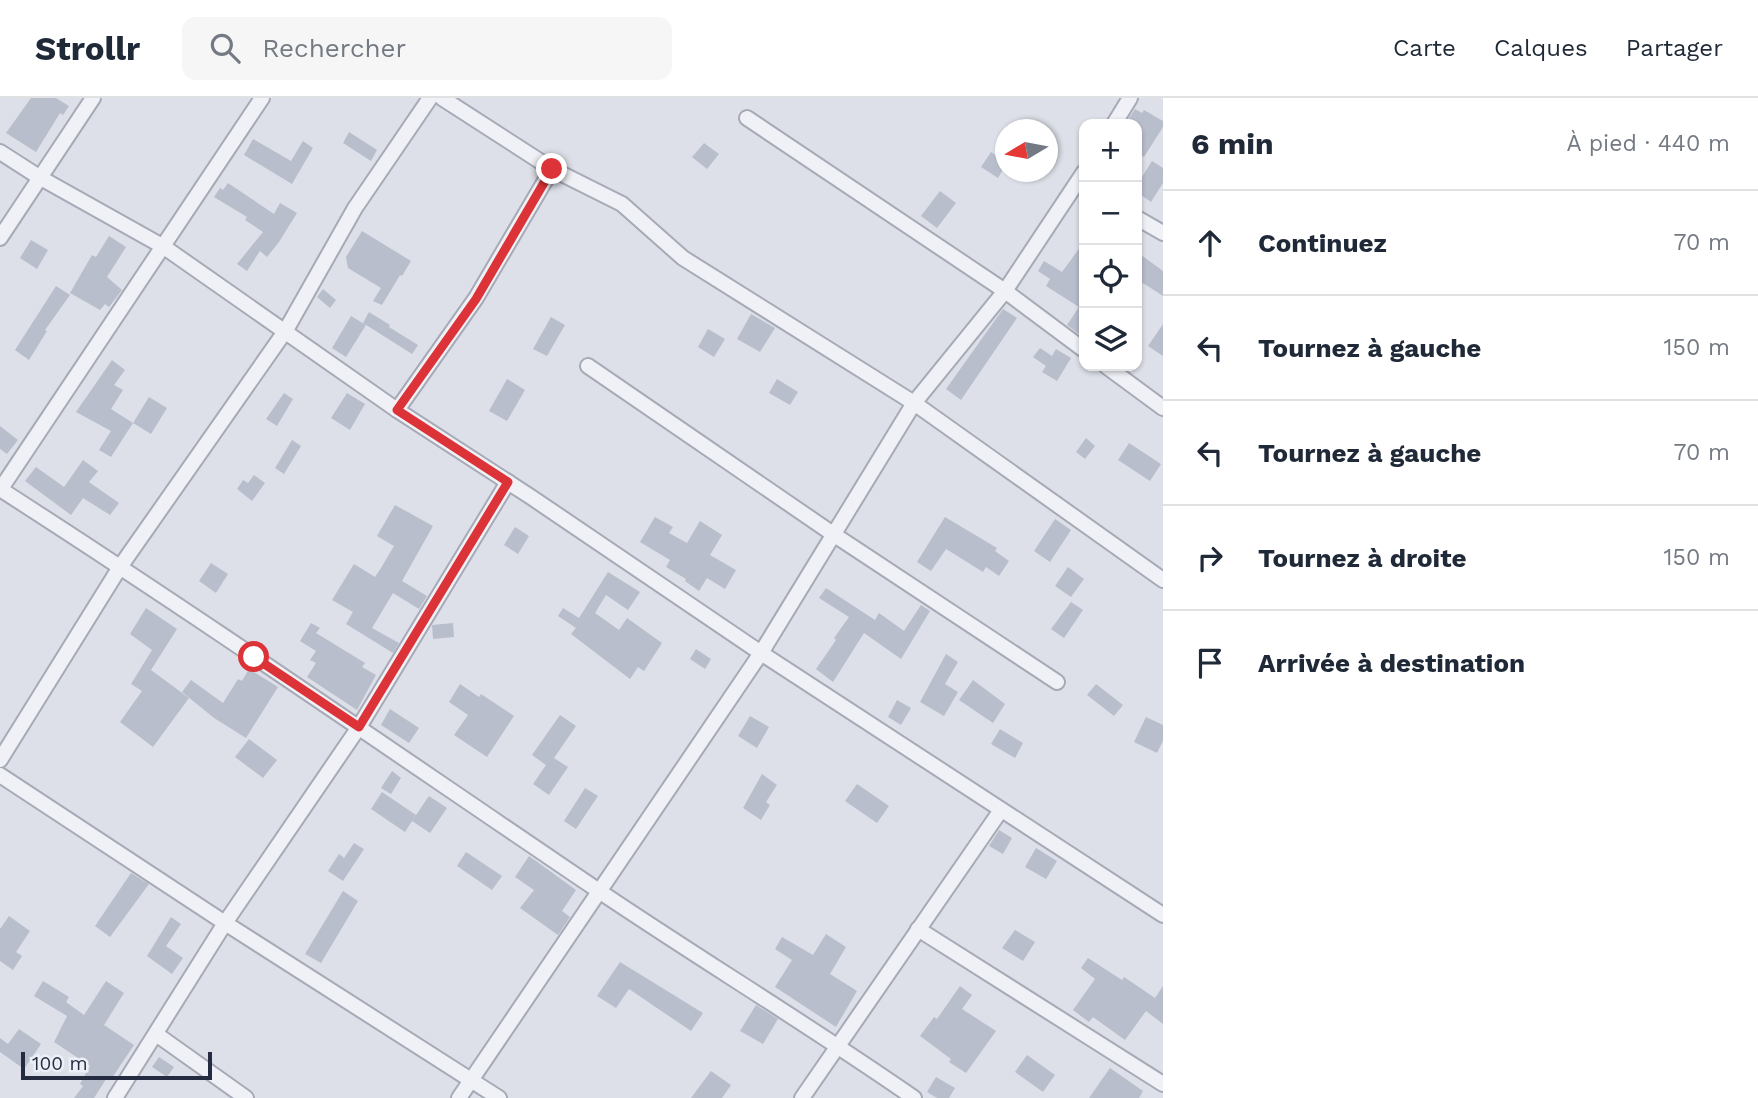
<!DOCTYPE html>
<html lang="fr">
<head>
<meta charset="utf-8">
<style>
  :root { --surface:#fff; --page:#f6f6f7; --text:#1f2937; --muted:#747a83; --line:#e0e1e3 }
  body { margin:0; font-family:"Work Sans",sans-serif; background:var(--page); color:var(--text) }
  .controls { position:absolute; right:21px; top:21px; display:grid; overflow:hidden; border-radius:14px; box-shadow:0 2px 5px #0004 }
  .controls button { width:63px; height:63px; display:grid; place-items:center; padding:0; border:0; border-bottom:2px solid var(--line); background:var(--surface); color:var(--text); font:35px sans-serif }
  .compass { position:absolute; left:995px; top:21px; width:63px; height:63px; border-radius:50%; background:var(--surface); box-shadow:0 2px 5px #0004; rotate:260deg }
  .scale { position:absolute; left:21px; bottom:18px; width:191px; box-sizing:border-box; padding-left:7px; border:4px solid #252b40; border-top:0; font-size:19px; line-height:24px; white-space:nowrap; color:#252b40; -webkit-text-stroke:5px #eceff6; paint-order:stroke }
  .stop { position:absolute; width:21px; height:21px; margin:-16px; border:5px solid #dc3338; border-radius:50%; background:#fff }
  .stop.end { background:#dc3338; border-color:#fff; box-shadow:0 2px 7px #0008 }
  .list { margin:0; padding:0; list-style:none }
  h2 { display:flex; justify-content:space-between; align-items:center; height:91px; margin:0; padding:0 28px; font-size:30px }
  h2 small { font-size:23px; font-weight:400; color:var(--muted) }
  .list li { display:grid; grid-template-columns:46px 1fr auto; gap:21px; align-items:center; box-sizing:border-box; height:105px; padding:0 28px; border-top:2px solid var(--line) }
  .list b { display:block; font-size:26px; white-space:nowrap }
  .list em { font-size:23px; font-style:normal; color:var(--muted) }
  .icon { flex:none; width:38px; height:38px; fill:none; stroke:currentColor; stroke-width:2; stroke-linecap:round; stroke-linejoin:round }
  .map { position:relative; flex:none; width:1163px; height:1000px; overflow:hidden }
  header { display:flex; align-items:center; gap:42px; box-sizing:border-box; height:98px; padding:0 35px; background:var(--surface); border-bottom:2px solid var(--line) }
  header strong { font-size:33px }
  nav { display:flex; gap:38px; margin-inline-start:auto; font-size:24px }
  .search { width:490px; height:63px; background:var(--page); display:flex; align-items:center; gap:18px; box-sizing:border-box; padding:0 24px; border-radius:14px; color:var(--muted); font-size:26px }
  main { display:flex }
  aside { flex:1; background:var(--surface) }
  .map>svg:first-child { display:block }
  .building { fill:#b9becc }
  .lines { fill:none; stroke-linecap:round; stroke-linejoin:round }
  .minor-casing { stroke:#a6aab6; stroke-width:18 }
  .minor { stroke:#f0f1f6; stroke-width:14 }
  .route { stroke:#dc3338; stroke-width:9 }
</style>
</head>
<body>
<header>
<strong>Strollr</strong>
<div class="search"><svg class="icon" aria-label="search" viewBox="0 0 24 24"><circle cx="10" cy="10" r="6"/><path d="M15 15l6 6"/></svg>Rechercher</div>
<nav><a>Carte</a><a>Calques</a><a>Partager</a></nav>
</header>
<main>
<div class="map">
<svg width="1163" height="1000" viewBox="0 0 1163 1000">
  <rect width="100%" height="100%" fill="#dde0e8"/>
  <g class="building">
    <polygon points="31,0 56,0 69,8 63,17 60,15 36,54 6,35"/>
    <polygon points="1135,11 1142,15 1144,12 1163,23 1163,29 1144,59 1137,54 1137,26 1125,26"/>
    <polygon points="349,34 377,52 371,63 343,45"/>
    <polygon points="253,41 291,63 303,43 313,50 292,86 244,57"/>
    <polygon points="704,45 719,56 707,71 692,59"/>
    <polygon points="991,54 1005,63 1005,68 998,80 981,69"/>
    <polygon points="1152,63 1163,70 1163,85 1151,104 1137,94 1137,87"/>
    <polygon points="228,85 274,116 280,105 297,115 279,144 267,159 260,153 247,173 237,166 263,134 245,122 247,119 214,99 220,90 223,92"/>
    <polygon points="940,93 956,105 937,130 921,118"/>
    <polygon points="362,133 411,163 402,178 400,177 382,207 373,203 381,190 348,170 346,159"/>
    <polygon points="109,138 126,149 107,179 122,192 109,209 105,206 100,212 70,195 92,157 96,159"/>
    <polygon points="31,142 48,152 37,171 20,160"/>
    <polygon points="1084,144 1084,240 1067,227 1079,209 1046,188 1050,181 1038,173 1044,163 1062,174"/>
    <polygon points="1137,154 1163,173 1163,198 1143,185 1137,194"/>
    <polygon points="56,188 70,197 45,232 47,233 29,262 15,252"/>
    <polygon points="323,191 336,202 330,210 317,199"/>
    <polygon points="1003,211 1017,220 961,302 946,291"/>
    <polygon points="369,214 390,227 389,229 418,247 412,256 363,225"/>
    <polygon points="751,216 775,230 760,254 737,241"/>
    <polygon points="351,218 366,227 346,259 332,250"/>
    <polygon points="551,219 565,227 547,258 533,251"/>
    <polygon points="1163,226 1163,258 1148,248"/>
    <polygon points="708,231 725,241 714,259 698,249"/>
    <polygon points="1040,250 1052,258 1056,251 1071,260 1057,283 1042,274 1046,268 1033,259"/>
    <polygon points="112,262 125,272 114,287 123,292 111,311 133,325 111,359 99,352 111,333 76,314"/>
    <polygon points="507,281 525,292 507,323 489,313"/>
    <polygon points="777,281 798,294 790,307 769,295"/>
    <polygon points="284,295 293,301 277,328 266,321"/>
    <polygon points="347,295 365,306 350,332 331,320"/>
    <polygon points="149,299 167,310 151,336 133,325"/>
    <polygon points="0,328 18,342 7,356 0,351"/>
    <polygon points="1086,340 1095,348 1085,361 1076,354"/>
    <polygon points="292,342 301,348 284,376 275,370"/>
    <polygon points="1129,345 1161,366 1150,383 1118,362"/>
    <polygon points="83,362 98,373 89,384 119,405 110,417 83,400 71,417 25,383 36,369 64,389"/>
    <polygon points="254,377 265,385 252,403 237,391 243,382 248,385"/>
    <polygon points="395,407 433,428 402,483 427,498 419,511 393,495 372,530 399,545 393,555 346,526 353,514 332,502 354,466 375,479 381,470 394,448 377,438"/>
    <polygon points="655,419 673,429 669,435 687,445 700,423 722,437 710,457 736,472 725,491 707,480 699,493 685,483 686,481 666,469 670,462 640,444"/>
    <polygon points="945,419 997,450 995,453 1009,463 999,478 986,469 983,474 946,451 931,473 917,464"/>
    <polygon points="1055,421 1071,432 1050,464 1034,453"/>
    <polygon points="515,429 529,438 518,456 504,447"/>
    <polygon points="211,465 228,476 216,495 199,483"/>
    <polygon points="1068,469 1084,481 1071,499 1055,488"/>
    <polygon points="608,474 640,494 628,512 606,497 595,515 619,532 627,520 662,545 644,573 638,569 630,581 571,536 576,530 558,518 563,510 579,520"/>
    <polygon points="826,490 875,522 879,515 904,533 921,507 930,513 901,561 864,535 833,584 816,571 836,542 834,540 849,519 819,500"/>
    <polygon points="1071,504 1083,512 1064,540 1051,531"/>
    <polygon points="146,510 177,531 151,572 189,600 153,649 120,624 142,593 131,586 152,552 130,536"/>
    <polygon points="311,525 320,530 316,535 365,565 362,569 376,577 357,612 307,579 316,565 310,562 316,553 300,543"/>
    <polygon points="453,525 454,539 433,541 432,527"/>
    <polygon points="696,551 711,561 705,571 690,561"/>
    <polygon points="946,556 958,564 945,586 958,594 944,618 920,604"/>
    <polygon points="249,571 278,589 246,640 214,620 182,594 191,582 223,605 238,581 242,583"/>
    <polygon points="973,582 1005,606 993,625 959,602"/>
    <polygon points="460,586 479,599 481,596 514,618 487,659 454,637 468,617 449,604"/>
    <polygon points="1096,586 1123,607 1114,618 1087,597"/>
    <polygon points="897,602 911,610 901,627 888,619"/>
    <polygon points="390,611 419,630 409,645 381,627"/>
    <polygon points="560,617 576,628 554,660 568,669 549,697 533,686 546,667 532,657"/>
    <polygon points="750,618 769,629 757,650 738,638"/>
    <polygon points="1146,619 1163,627 1163,643 1157,655 1134,644"/>
    <polygon points="1000,631 1023,645 1015,660 991,646"/>
    <polygon points="249,641 277,662 263,680 235,659"/>
    <polygon points="392,673 401,680 391,696 381,690"/>
    <polygon points="762,676 777,687 766,704 770,707 761,722 743,710"/>
    <polygon points="857,686 889,708 877,725 845,703"/>
    <polygon points="585,690 598,698 576,731 564,723"/>
    <polygon points="382,694 416,717 405,734 371,711"/>
    <polygon points="429,698 447,710 430,735 412,723"/>
    <polygon points="999,732 1012,740 1003,756 989,748"/>
    <polygon points="354,745 364,751 343,783 328,773 339,756 344,760"/>
    <polygon points="1036,750 1057,763 1046,781 1025,769"/>
    <polygon points="466,754 502,778 492,792 457,768"/>
    <polygon points="529,758 576,792 562,813 570,819 558,837 520,810 534,792 515,779"/>
    <polygon points="131,775 149,786 110,839 95,828"/>
    <polygon points="343,793 358,803 321,865 305,856"/>
    <polygon points="9,818 30,833 16,854 22,858 13,872 0,863 0,831"/>
    <polygon points="171,819 181,826 166,848 183,860 172,876 147,858"/>
    <polygon points="1015,832 1035,844 1023,863 1002,850"/>
    <polygon points="826,836 846,849 830,876 857,893 836,929 775,889 792,862 775,851 782,839 813,857"/>
    <polygon points="1088,860 1122,882 1124,879 1155,900 1163,888 1163,926 1146,913 1125,942 1093,919 1089,924 1073,912 1095,881 1081,870"/>
    <polygon points="620,864 703,915 691,933 629,891 616,910 597,898"/>
    <polygon points="43,883 69,899 66,904 84,917 106,883 124,895 104,927 134,947 112,980 108,978 94,1000 74,1000 83,988 80,986 90,968 54,944 67,918 34,898"/>
    <polygon points="960,888 972,897 962,911 996,933 966,975 949,964 951,961 920,938 934,919 937,921"/>
    <polygon points="756,907 778,921 763,946 740,933"/>
    <polygon points="19,931 41,946 24,971 0,954 0,940 8,946"/>
    <polygon points="1027,957 1055,977 1043,994 1015,974"/>
    <polygon points="159,959 174,969 167,979 152,969"/>
    <polygon points="1110,970 1143,993 1139,1000 1089,1000"/>
    <polygon points="711,973 731,987 722,1000 691,1000"/>
    <polygon points="936,979 955,990 949,1000 937,1000 927,994"/>
  </g>
  <g class="lines">
    <defs>
      <g id="minor">
        <polyline points="442,0 552,71 622,106 683,160 914,305 1163,482"/>
        <polyline points="747,20 1005,193 1084,252"/>
        <polyline points="1114,26 1130,0"/>
        <polyline points="0,54 39,79 164,149 397,312 531,399 761,555 1163,817"/>
        <polyline points="1137,120 1163,135"/>
        <polyline points="0,140 93,0"/>
        <polyline points="588,268 833,436 1057,584"/>
        <polyline points="1106,268 1163,310"/>
        <polyline points="397,312 476,200 552,71"/>
        <path d="M0,391C201,520 398,657 596,791C701,862 809,927 914,1000"/>
        <polyline points="0,392 262,0"/>
        <polyline points="0,662 120,469 286,232 355,110 430,0"/>
        <polyline points="0,677 225,825 499,1000"/>
        <polyline points="918,831 1163,986"/>
        <polyline points="156,936 246,1000"/>
        <polyline points="115,1000 225,825 359,629 508,384"/>
        <polyline points="459,1000 761,555 914,305 1005,193 1084,74"/>
        <polyline points="802,1000 1001,712"/>
      </g>
    </defs>
    <use href="#minor" class="minor-casing"/>
    <use href="#minor" class="minor"/>
  </g>
  <g class="lines">
    <polyline class="route" points="254,559 359,629 508,384 397,312 476,201 552,71"/>
  </g>
</svg>
<div class="controls">
<button>+</button>
<button>−</button>
<button><svg class="icon" aria-label="locate" viewBox="0 0 24 24"><circle cx="12" cy="12" r="6"/><path d="M12 2v4M12 18v4M2 12h4M18 12h4"/></svg></button>
<button><svg class="icon" aria-label="layers" viewBox="0 0 24 24"><path d="M12 4l9 5-9 5-9-5zM3 14l9 5 9-5"/></svg></button>
</div>
<svg class="compass" viewBox="-18 -18 36 36"><path d="M0-13l5 13h-10z" fill="#e53935"/><path d="M0 13l5-13h-10z" fill="#747a83"/></svg>
<div class="scale">100 m</div>
<div class="stop" style="left:254px;top:559px"></div>
<div class="stop end" style="left:552px;top:71px"></div>
</div>
<aside>
<h2>6 min<small>À pied · 440 m</small></h2>
<ul class="list">
<li><svg class="icon" aria-label="ahead" viewBox="0 0 24 24"><path d="M12 20V5M6 11l6-6 6 6"/></svg><div><b>Continuez</b></div><em>70 m</em></li>
<li><svg class="icon" aria-label="left" viewBox="0 0 24 24"><path d="M17 20v-9H6M10 6l-5 5 5 5"/></svg><div><b>Tournez à gauche</b></div><em>150 m</em></li>
<li><svg class="icon" aria-label="left" viewBox="0 0 24 24"><path d="M17 20v-9H6M10 6l-5 5 5 5"/></svg><div><b>Tournez à gauche</b></div><em>70 m</em></li>
<li><svg class="icon" aria-label="right" viewBox="0 0 24 24"><path d="M7 20v-9h11M14 6l5 5-5 5"/></svg><div><b>Tournez à droite</b></div><em>150 m</em></li>
<li><svg class="icon" aria-label="arrive" viewBox="0 0 24 24"><path d="M6 21V4h12l-3 4 3 4H6"/></svg><div><b>Arrivée à destination</b></div></li>
</ul>
</aside>
</main>
</body>
</html>
